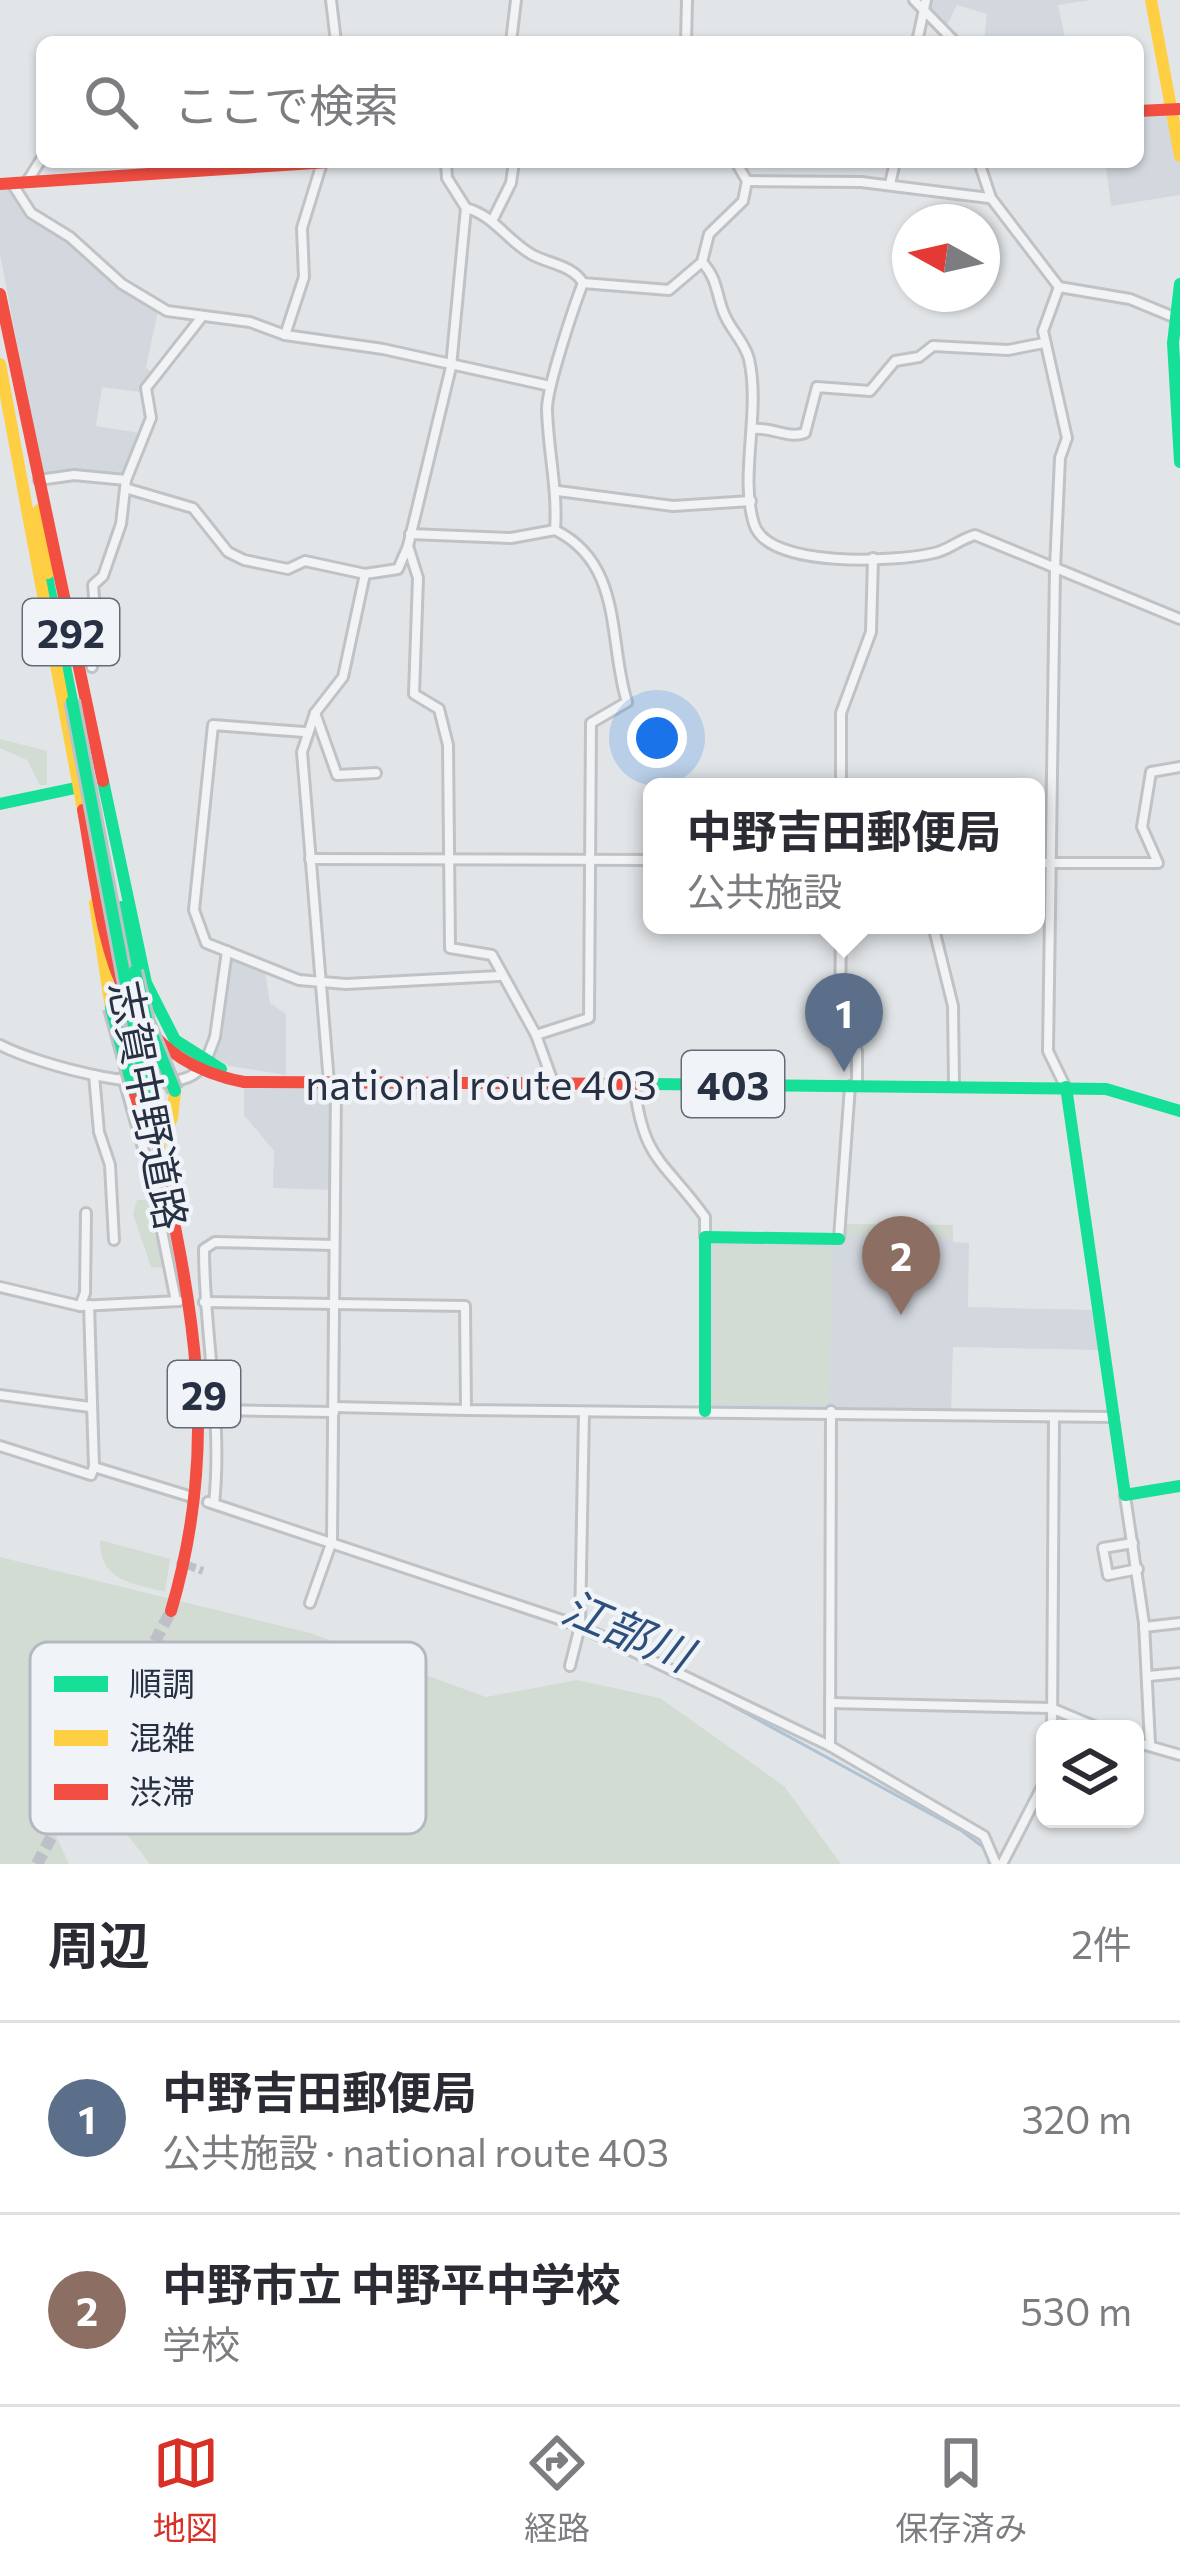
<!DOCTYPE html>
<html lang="ja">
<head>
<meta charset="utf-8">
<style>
  :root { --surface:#fff; --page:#f2f2f3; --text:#2b2b33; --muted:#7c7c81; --line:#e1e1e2; --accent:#d93025 }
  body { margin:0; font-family:Commissioner,"Noto Sans JP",sans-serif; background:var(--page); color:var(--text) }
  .controls { position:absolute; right:36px; bottom:36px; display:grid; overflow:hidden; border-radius:18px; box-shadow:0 3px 9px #0004 }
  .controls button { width:108px; height:108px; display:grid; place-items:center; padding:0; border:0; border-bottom:3px solid var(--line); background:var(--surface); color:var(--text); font:60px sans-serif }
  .compass { position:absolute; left:892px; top:204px; width:108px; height:108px; border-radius:50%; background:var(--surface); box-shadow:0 3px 9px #0004; rotate:278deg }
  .you { position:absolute; left:657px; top:738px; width:42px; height:42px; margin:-30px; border:9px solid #fff; border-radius:50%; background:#1a73e8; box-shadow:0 0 0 18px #1a73e833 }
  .badge { display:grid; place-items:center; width:78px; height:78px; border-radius:50%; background:var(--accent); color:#fff; font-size:39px; font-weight:700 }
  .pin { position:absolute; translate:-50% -99px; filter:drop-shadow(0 3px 6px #0008) }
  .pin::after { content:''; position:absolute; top:63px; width:42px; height:36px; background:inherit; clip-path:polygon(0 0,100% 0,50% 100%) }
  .popup { position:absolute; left:643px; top:778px; width:402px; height:156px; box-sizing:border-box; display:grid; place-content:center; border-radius:18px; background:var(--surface); filter:drop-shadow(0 3px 9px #0005); font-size:39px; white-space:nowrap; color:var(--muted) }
  .popup b { font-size:45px; color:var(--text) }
  .popup::after { content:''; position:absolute; left:50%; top:100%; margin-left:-24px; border:24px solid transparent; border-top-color:var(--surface) }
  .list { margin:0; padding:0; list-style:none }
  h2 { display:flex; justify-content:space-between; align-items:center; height:156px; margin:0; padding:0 48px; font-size:51px }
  h2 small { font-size:39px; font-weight:400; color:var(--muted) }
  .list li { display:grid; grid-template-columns:78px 1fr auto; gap:36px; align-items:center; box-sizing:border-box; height:192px; padding:0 48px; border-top:3px solid var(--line) }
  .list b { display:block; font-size:45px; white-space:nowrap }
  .list p { margin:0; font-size:39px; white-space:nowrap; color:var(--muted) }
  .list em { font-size:39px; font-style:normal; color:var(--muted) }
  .icon { flex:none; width:66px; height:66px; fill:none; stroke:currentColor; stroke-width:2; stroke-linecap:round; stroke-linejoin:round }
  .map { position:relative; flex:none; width:1180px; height:1864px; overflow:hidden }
  .search { position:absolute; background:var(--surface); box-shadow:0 3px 9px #0004; left:36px; right:36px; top:36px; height:132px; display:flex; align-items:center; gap:30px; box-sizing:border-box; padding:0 42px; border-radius:18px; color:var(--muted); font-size:45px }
  .sheet { height:540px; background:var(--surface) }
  nav { display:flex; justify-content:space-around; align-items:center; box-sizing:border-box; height:168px; border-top:3px solid var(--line); background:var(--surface); font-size:33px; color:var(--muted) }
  nav a { display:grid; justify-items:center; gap:6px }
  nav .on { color:var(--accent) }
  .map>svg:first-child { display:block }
  .built { fill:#d3d8df }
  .green { fill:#d2dcd2 }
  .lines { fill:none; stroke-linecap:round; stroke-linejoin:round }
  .stream { stroke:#aec1d5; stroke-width:3 }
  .street-tunnel { stroke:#bdc1c7; stroke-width:8; stroke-dasharray:8 4; stroke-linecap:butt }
  .primary-tunnel { stroke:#bdc1c7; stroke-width:12; stroke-dasharray:12 6; stroke-linecap:butt }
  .street-casing { stroke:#c0c3c6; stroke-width:14 }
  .street { stroke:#f2f3f4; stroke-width:8 }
  .fast { stroke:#16e098; stroke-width:12 }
  .slow { stroke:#ffcf43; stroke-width:12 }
  .jam { stroke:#f24e42; stroke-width:12 }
  .fast-bridge-casing { stroke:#bec2c6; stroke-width:18; stroke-linecap:butt }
  .fast-bridge { stroke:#16e098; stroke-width:12 }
  .labels { text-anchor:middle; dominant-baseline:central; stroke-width:9; stroke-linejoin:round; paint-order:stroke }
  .shield { fill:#f0f3f7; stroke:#636b79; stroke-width:3 }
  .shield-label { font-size:39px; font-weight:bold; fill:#273143 }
  .street-label { font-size:42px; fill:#273143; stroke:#f0f3f7 }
  .water-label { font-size:45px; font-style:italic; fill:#2d4f7b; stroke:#f0f3f7 }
  .key { fill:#f0f3f7; stroke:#b4b9c1; stroke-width:3 }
  .key-label { font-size:33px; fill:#273143 }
</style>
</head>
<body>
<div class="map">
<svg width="1180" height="1864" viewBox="0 0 1180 1864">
  <rect width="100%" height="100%" fill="#e2e5e8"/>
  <g class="built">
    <polygon points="926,0 1092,0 1058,5 1066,42 984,42 987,14 957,5 945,29 927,10"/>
    <polygon points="1170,109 1180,156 1180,195 1111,206 1105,162 1138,162 1138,111"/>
    <polygon points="13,183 31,213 159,307 146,367 152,374 147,393 102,387 96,426 146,434 126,480 74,475 43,480 0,254 0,184"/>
    <polygon points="227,951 264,967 270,1003 286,1014 286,1075 230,1066 209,1055"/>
    <polygon points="244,1082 336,1083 334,1190 273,1188 274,1151 244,1115"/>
    <polygon points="840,1224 953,1225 953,1242 969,1243 968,1307 1096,1310 1101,1350 953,1347 951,1413 705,1411 705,1237 838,1239"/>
  </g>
  <g class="green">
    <polygon points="0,739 47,751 47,785 40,785 27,760 0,748"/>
    <polygon points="137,1200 161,1200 177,1269 151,1267 133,1214"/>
    <polygon points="840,1224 953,1225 953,1238 839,1235"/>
    <polygon points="714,1246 833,1247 829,1404 713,1403"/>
    <path d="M100,1540L170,1559L165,1592C129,1582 100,1581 100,1540Z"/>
    <polygon points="0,1557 310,1633 486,1697 577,1680 660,1698 784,1786 841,1864 150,1864 102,1802 59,1791 42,1805 69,1864 0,1864"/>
  </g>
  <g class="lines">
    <g class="stream">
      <polyline points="93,1472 193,1503"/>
      <polyline points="210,1508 567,1627 681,1679"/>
      <polyline points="696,1686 962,1831 987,1850 989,1864"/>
    </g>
    <polyline class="street-tunnel" points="177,1561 203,1571"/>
    <polyline class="primary-tunnel" points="37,1864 171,1611"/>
    <defs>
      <g id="street">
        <polyline points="331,0 336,42"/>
        <polyline points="914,0 955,42"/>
        <polyline points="511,42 516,0"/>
        <polyline points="686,42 687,0"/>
        <polyline points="917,42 926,0"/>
        <path d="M446,162L447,178L466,208C493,215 507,240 531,254C548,264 573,265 583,283L669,290L702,262L709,234L743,201L747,181L736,162"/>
        <polyline points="979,162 991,198 1059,287 1130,299 1176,318"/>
        <polyline points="28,180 42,158"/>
        <polyline points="747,181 861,182 989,198"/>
        <polyline points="890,184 895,162"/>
        <polyline points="13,185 31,213 70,237 122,284 167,311 250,322 285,335 383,349 550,386"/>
        <polyline points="492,221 511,183 514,162"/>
        <path d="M702,262C717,278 716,292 723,311C729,329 744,340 749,359C761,412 739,476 754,524C768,569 896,562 934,553C949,550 960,539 975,535L1180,619"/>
        <polyline points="1059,287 1043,331 1067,438 1060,458 1055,568 1048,1051 1064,1084"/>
        <polyline points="285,335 304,277 302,228 322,163"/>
        <path d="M754,429C773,427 787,439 805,433L817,387L870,391L895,361L919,357L933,346L1008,350L1044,343"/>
        <polyline points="39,480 74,475 126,480"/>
        <polyline points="125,488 193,508 228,552 244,560 288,569 305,561 365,574"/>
        <polyline points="558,491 673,506 751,501"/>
        <polyline points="410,534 511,538 555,530"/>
        <polyline points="408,546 418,578 414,694 439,709 448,745 450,948 492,955 536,1035 553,1082"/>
        <polyline points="92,667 98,645 93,585 103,576 121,524 126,480 151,418 146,388 201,318"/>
        <polyline points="315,713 337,775 376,773"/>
        <polyline points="304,732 213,725 194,910 206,943 299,980 346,984 499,976"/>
        <polyline points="841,787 841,713 871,632 873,558"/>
        <polyline points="310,859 652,860"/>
        <polyline points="1036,863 1158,863 1142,827 1151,772 1180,767"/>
        <polyline points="841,925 840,1019 857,1051 857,1084"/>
        <polyline points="933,925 953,1006 954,1084"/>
        <path d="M536,1035L589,1018L591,723L627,702C608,642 624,564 555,530C558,489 548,451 547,409C547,387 574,306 583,283"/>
        <path d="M0,1045C36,1064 169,1102 199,1070"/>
        <polyline points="207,1058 215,1037 227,951"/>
        <polyline points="94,1075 99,1132 110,1165 114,1240"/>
        <polyline points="123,1077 151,1176 176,1301"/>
        <polyline points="329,1083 302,752 315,713 343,677 365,574 398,569 408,546 451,367 466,208"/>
        <path d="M634,1083C643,1161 663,1159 705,1217V1236"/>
        <polyline points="839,1238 850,1086"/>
        <polyline points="0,1287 80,1306 179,1301"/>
        <polyline points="204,1302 465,1306 466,1410 1113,1417"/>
        <polyline points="89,1305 94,1467"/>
        <polyline points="80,1306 85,1293 86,1213"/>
        <polyline points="0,1395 90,1407"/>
        <polyline points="334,1407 466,1410"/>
        <polyline points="216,1410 334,1412"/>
        <polyline points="0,1446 91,1475 94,1467 192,1497"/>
        <polyline points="1125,1496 1144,1623 1150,1744"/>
        <polyline points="208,1502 580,1626 830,1746 984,1836 996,1864"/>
        <path d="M214,1504C223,1418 204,1334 204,1249L215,1242L334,1245"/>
        <polyline points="1133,1543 1103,1548 1108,1575 1138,1569"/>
        <polyline points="310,1603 332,1541 336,1085"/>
        <polyline points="1144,1627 1180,1623"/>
        <polyline points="570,1666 580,1626 584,1412"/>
        <polyline points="1149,1676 1180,1673"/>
        <polyline points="830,1703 1051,1708 1101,1729"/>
        <polyline points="1052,1729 1054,1418"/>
        <polyline points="1135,1742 1180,1755"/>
        <polyline points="830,1746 831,1411"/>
        <polyline points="1002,1864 1045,1781"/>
      </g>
    </defs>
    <use href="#street" class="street-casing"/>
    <use href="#street" class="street"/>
    <g class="fast">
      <polyline points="1180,284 1173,343 1180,462"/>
      <polyline points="45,566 72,701"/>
      <polyline points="103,781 146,983 175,1040 221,1069"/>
      <polyline points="0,804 85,786"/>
      <polyline points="122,907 135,971"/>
      <polyline points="651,1084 1106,1089 1180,1111"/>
      <polyline points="1066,1087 1125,1495 1180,1486"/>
      <polyline points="705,1411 705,1237 839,1239"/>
    </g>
    <g class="slow">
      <polyline points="1151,0 1180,156"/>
      <polyline points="0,364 83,810"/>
      <polyline points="39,510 48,573"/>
      <polyline points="95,903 111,1008"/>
      <polyline points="159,1145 172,1118 175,1091"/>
    </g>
    <g class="jam">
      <polyline points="1138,111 1180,109"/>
      <polyline points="0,184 329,162"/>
      <polyline points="0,294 103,781"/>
      <path d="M83,810C104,924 105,1056 244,1082L651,1084"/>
      <polyline points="133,1088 147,1130"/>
      <path d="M146,1089C185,1277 227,1421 171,1611"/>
    </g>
    <defs>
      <g id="fast-bridge">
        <polyline points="72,701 146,1089"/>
        <polyline points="135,971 147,1022 175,1091"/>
        <polyline points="111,1008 133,1088"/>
      </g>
    </defs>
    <use href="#fast-bridge" class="fast-bridge-casing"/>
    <use href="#fast-bridge" class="fast-bridge"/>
  </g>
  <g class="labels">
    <g class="shield">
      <rect x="23" y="599" width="96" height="66" rx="9"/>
      <rect x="682" y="1051" width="102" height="66" rx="9"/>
      <rect x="168" y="1361" width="72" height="66" rx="9"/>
    </g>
    <g class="shield-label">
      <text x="71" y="632">292</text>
      <text x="733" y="1084">403</text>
      <text x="204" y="1394">29</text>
    </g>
    <g class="street-label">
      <text x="481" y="1083">national route 403</text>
      <text transform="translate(150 1105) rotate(79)">志賀中野道路</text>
    </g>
    <g class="water-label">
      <text transform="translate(628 1629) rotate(23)">江部川</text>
    </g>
  </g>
  <rect x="30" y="1642" width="396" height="192" rx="18" class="key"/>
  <rect x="54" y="1676" width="54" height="16" fill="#16e098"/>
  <rect x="54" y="1730" width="54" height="16" fill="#ffcf43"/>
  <rect x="54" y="1784" width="54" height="16" fill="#f24e42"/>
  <g class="key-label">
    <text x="129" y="1696">順調</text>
    <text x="129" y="1750">混雑</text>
    <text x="129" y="1804">渋滞</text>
  </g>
</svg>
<div class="controls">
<button><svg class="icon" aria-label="layers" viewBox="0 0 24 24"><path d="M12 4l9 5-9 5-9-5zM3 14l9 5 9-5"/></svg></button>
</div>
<svg class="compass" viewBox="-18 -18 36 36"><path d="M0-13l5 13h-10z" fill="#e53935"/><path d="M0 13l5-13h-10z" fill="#7c7c81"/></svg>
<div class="you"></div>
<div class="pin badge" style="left:844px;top:1072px;background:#5c6f8a">1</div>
<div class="popup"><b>中野吉田郵便局</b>公共施設</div>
<div class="pin badge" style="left:901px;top:1315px;background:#8d6e63">2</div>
<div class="search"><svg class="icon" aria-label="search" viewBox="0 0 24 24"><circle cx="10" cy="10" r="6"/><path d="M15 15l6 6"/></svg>ここで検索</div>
</div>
<section class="sheet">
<h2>周辺<small>2件</small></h2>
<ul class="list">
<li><span class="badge" style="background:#5c6f8a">1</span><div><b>中野吉田郵便局</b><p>公共施設 · national route 403</p></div><em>320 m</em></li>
<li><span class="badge" style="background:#8d6e63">2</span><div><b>中野市立 中野平中学校</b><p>学校</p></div><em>530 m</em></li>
</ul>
</section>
<nav>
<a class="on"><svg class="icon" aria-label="map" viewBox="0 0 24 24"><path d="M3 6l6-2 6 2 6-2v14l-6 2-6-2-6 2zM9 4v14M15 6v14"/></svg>地図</a>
<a><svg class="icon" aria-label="directions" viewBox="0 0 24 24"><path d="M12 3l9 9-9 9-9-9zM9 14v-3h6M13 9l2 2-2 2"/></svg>経路</a>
<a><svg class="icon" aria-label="saved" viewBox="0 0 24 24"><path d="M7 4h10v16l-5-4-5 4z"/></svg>保存済み</a>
</nav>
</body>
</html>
